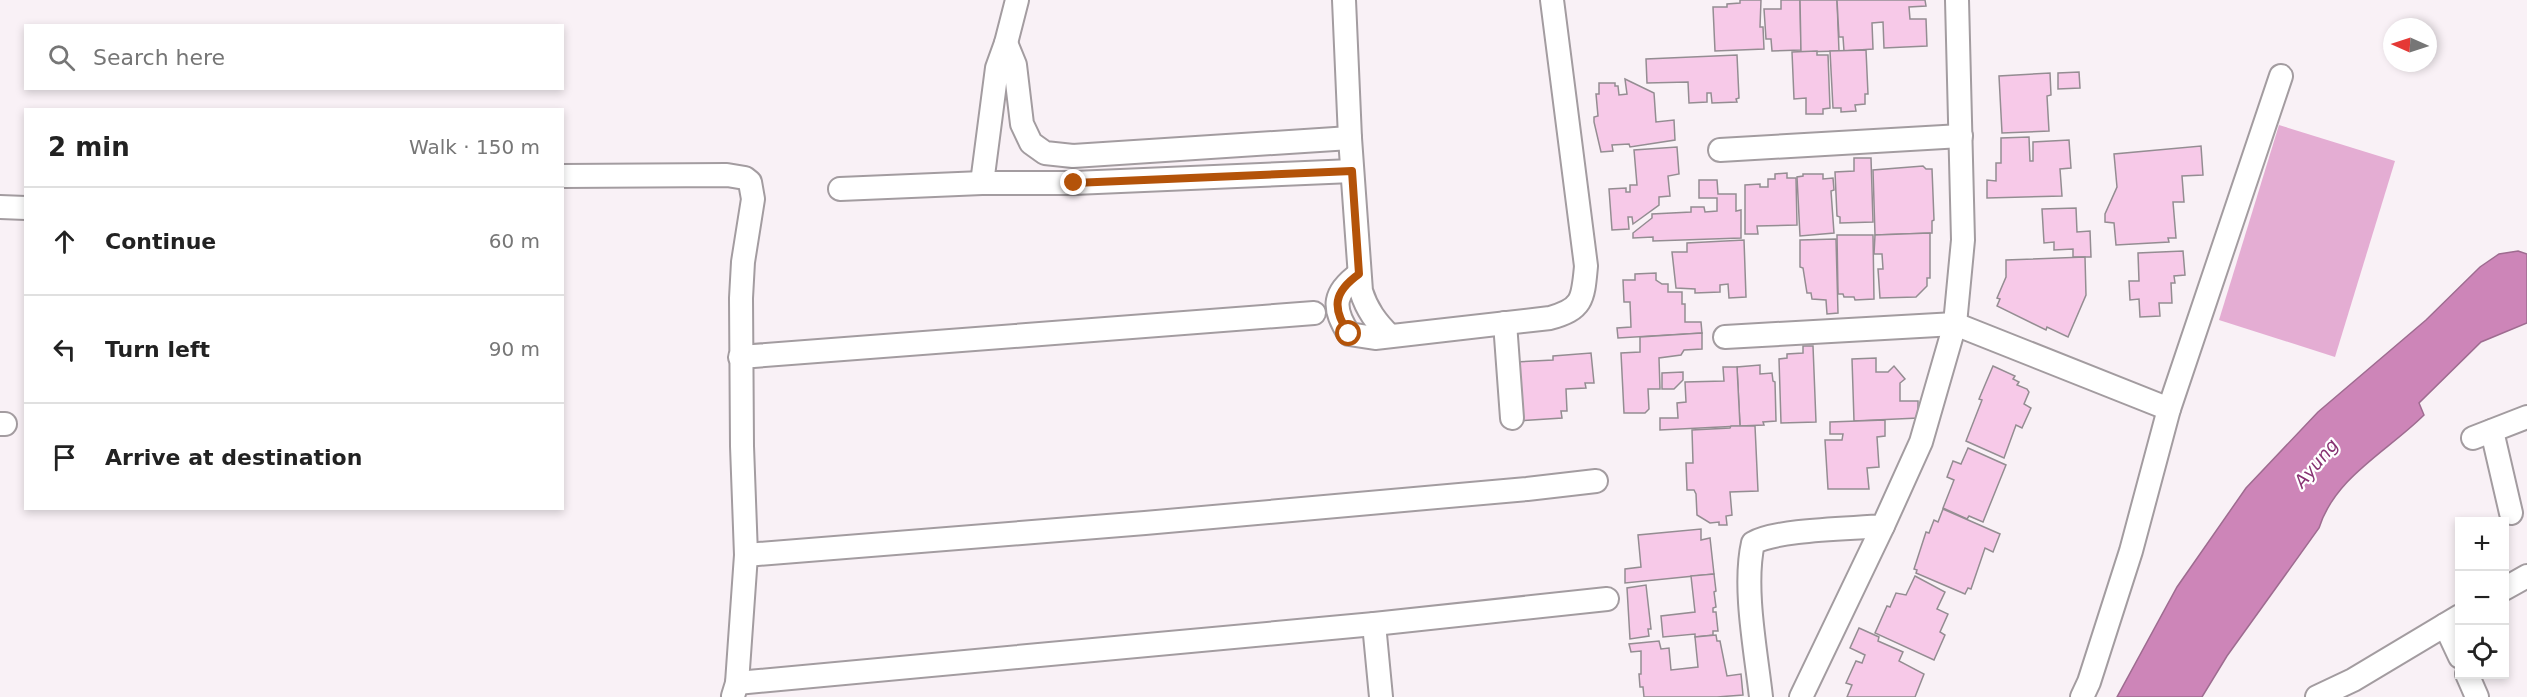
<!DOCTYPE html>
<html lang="en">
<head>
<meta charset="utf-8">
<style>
  :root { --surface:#fff; --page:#f6f6f6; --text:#222; --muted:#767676; --line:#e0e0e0 }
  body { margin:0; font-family:"DejaVu Sans",sans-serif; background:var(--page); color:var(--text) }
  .controls { position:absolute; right:18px; bottom:18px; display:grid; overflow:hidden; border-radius:0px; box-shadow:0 3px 9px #0003 }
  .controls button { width:54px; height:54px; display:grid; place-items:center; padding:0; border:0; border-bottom:2px solid var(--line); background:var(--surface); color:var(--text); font:30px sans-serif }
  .compass { position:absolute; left:2383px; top:18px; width:54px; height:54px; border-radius:50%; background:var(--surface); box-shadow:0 3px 9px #0003; rotate:273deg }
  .stop { position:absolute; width:18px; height:18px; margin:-14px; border:4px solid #b45309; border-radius:50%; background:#fff }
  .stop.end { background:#b45309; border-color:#fff; box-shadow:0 2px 6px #0008 }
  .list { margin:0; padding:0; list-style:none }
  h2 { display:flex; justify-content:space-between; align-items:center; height:78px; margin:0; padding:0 24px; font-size:26px }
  h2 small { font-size:20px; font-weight:400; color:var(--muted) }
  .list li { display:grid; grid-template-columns:39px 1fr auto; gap:18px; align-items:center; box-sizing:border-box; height:108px; padding:0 24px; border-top:2px solid var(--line) }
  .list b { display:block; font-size:22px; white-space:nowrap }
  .list em { font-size:20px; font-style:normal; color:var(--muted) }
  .icon { flex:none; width:33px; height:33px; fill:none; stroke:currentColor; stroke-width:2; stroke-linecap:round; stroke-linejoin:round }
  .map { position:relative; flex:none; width:2527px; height:697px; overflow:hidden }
  .search { position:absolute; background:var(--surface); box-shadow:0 3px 9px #0003; left:24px; top:24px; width:540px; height:66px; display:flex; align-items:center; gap:15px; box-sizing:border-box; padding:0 21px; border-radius:0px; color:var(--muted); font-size:22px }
  .panel { position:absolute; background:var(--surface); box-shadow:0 3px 9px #0003; left:24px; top:108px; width:540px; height:402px; border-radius:0px }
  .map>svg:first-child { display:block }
  .green { fill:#e4add3 }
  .water { fill:#cd85b8; stroke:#9e6c90; stroke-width:1.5 }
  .building { fill:#f7c9e8; stroke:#948d92; stroke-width:1.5 }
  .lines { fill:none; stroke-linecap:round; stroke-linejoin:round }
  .minor-casing { stroke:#a39ca0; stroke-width:26 }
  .minor { stroke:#fff; stroke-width:22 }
  .route { stroke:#b45309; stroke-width:8 }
  .labels { text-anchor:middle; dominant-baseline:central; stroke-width:4.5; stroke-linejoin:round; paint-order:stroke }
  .water-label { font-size:18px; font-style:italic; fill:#873272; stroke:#fff }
</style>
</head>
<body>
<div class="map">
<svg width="2527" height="697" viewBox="0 0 2527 697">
  <rect width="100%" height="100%" fill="#f9f1f6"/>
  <polygon class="green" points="2279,125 2395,161 2335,357 2219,320"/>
  <path class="water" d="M2518,251L2527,254V323L2481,342L2419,403L2424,415C2388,451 2335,477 2319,528L2227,656L2202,697H2117L2177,587L2246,488L2318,412L2426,320L2480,267L2499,254Z"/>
  <g class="building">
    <polygon points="1740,0 1761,0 1760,27 1763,27 1764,49 1715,51 1713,7 1727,7 1727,4 1740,3"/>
    <polygon points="1781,0 1800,0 1801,50 1772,51 1771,39 1766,39 1764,9 1781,9"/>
    <polygon points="1800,0 1837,0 1839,51 1801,52"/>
    <polygon points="1837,0 1925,0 1926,6 1909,7 1910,19 1926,19 1927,46 1884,48 1883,22 1872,23 1873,49 1844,51 1843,37 1839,37"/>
    <polygon points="1866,50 1868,94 1865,94 1865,104 1855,105 1856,111 1841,112 1841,108 1833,108 1830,51"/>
    <polygon points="1817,51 1817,55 1828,55 1830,108 1823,109 1823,114 1806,114 1806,98 1794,99 1792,52"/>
    <polygon points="1737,55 1739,98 1736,99 1737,102 1712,103 1711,93 1707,93 1707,102 1689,103 1688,82 1647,83 1646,59"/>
    <polygon points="2079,72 2080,88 2058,89 2058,73"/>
    <polygon points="2050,73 2051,95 2047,96 2049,131 2002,133 1999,76"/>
    <polygon points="1625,79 1654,93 1656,122 1674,120 1675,140 1630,147 1629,144 1612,145 1613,151 1601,152 1594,122 1594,117 1598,116 1596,94 1599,94 1599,83 1615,83 1615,86 1618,86 1619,95 1627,94"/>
    <polygon points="2029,137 2030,161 2033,161 2033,142 2069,140 2071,168 2060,169 2062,196 1987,198 1987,180 1996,181 1996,163 2001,163 2001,138"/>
    <polygon points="2201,146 2203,175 2182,176 2184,202 2173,202 2176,238 2168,238 2169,242 2116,245 2114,223 2105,222 2105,214 2117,187 2114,154"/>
    <polygon points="1677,147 1679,174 1668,176 1670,196 1659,197 1659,205 1633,224 1632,217 1628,217 1629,229 1612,230 1609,189 1626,188 1626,192 1630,192 1630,185 1637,185 1634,150"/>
    <polygon points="1854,158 1871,158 1873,222 1840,223 1840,217 1837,216 1835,172 1854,171"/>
    <polygon points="1923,166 1926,169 1932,169 1934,220 1932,221 1932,233 1875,235 1873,170"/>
    <polygon points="1787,173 1787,178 1796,178 1797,225 1757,226 1758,234 1745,234 1745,185 1760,184 1760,187 1768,187 1768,179 1775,179 1775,174"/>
    <polygon points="1803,174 1823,174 1823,179 1833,178 1834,190 1831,191 1834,233 1800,236 1797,177 1803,176"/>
    <polygon points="1699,180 1717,180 1718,194 1736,194 1736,211 1741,210 1741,238 1653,241 1653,237 1633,238 1633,233 1652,218 1652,214 1691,212 1691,207 1704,207 1705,212 1717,211 1717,198 1699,198"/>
    <polygon points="2076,208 2077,232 2090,231 2091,257 2073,257 2073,249 2054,250 2054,242 2044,243 2042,209"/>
    <polygon points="1930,233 1930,278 1927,278 1927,286 1916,297 1880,298 1878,269 1883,269 1882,254 1874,254 1875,235"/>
    <polygon points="1837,235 1873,235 1874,299 1855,300 1854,297 1844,297 1843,294 1838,294"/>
    <polygon points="1836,239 1838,313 1827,314 1826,300 1812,299 1811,293 1807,293 1803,268 1800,267 1800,240"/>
    <polygon points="1744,240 1746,297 1729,298 1728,284 1720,285 1720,292 1695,293 1695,289 1676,288 1672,252 1687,252 1687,243"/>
    <polygon points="2183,251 2185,275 2174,276 2175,283 2171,283 2172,303 2159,303 2160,316 2140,317 2139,299 2130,300 2129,281 2139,281 2138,253"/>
    <polygon points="2085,257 2086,295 2068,337 2047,327 2046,330 1997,306 2000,299 1997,298 2006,277 2006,260"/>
    <polygon points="1656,273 1656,280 1662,284 1668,284 1668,292 1682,292 1682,304 1685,304 1685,322 1701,322 1702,333 1618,338 1617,328 1631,327 1630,302 1624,302 1623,280 1635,280 1635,274"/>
    <polygon points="1702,333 1702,349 1684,350 1681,355 1659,358 1660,389 1648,389 1649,409 1645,413 1624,413 1621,353 1640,352 1640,337"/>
    <polygon points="1803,346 1813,346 1816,422 1781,423 1779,359 1787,358 1787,354 1803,353"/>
    <polygon points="1591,353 1594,383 1585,383 1586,388 1566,389 1567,411 1561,411 1562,418 1518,421 1514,362 1553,360 1553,356"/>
    <polygon points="1876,358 1876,372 1888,372 1894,366 1905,379 1900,383 1900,401 1918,401 1918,418 1854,421 1852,359"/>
    <polygon points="1760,365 1760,374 1772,373 1773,381 1775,382 1776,421 1763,422 1764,425 1740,426 1737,367"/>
    <polygon points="1993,366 2015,376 2013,379 2019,382 2017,385 2027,389 2029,392 2024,404 2031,408 2022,428 2016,425 2004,458 1966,441 1982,400 1979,399"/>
    <polygon points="1723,367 1737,367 1740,426 1660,430 1660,418 1678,418 1677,403 1686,402 1685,382 1724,381"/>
    <polygon points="1683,372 1683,380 1674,389 1662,389 1662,373"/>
    <polygon points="1885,420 1885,436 1877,437 1879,467 1867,468 1869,489 1828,489 1825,440 1842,440 1843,434 1830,434 1830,422"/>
    <polygon points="1731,426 1755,426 1758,491 1730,492 1732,515 1726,516 1727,525 1719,525 1719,522 1710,523 1697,515 1696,494 1694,490 1687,490 1686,463 1693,463 1692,430 1730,428"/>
    <polygon points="1968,448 2006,465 1983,522 1969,516 1967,519 1943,508 1954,480 1947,477 1953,461 1961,464"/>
    <polygon points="1943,509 2000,534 1993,552 1985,548 1971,589 1968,588 1965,594 1916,573 1917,570 1914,569 1926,532 1929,533 1934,520 1938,522"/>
    <polygon points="1701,529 1701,540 1710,538 1714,574 1625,583 1625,569 1641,567 1638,535"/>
    <polygon points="1714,574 1716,591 1714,592 1716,607 1713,608 1713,612 1716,612 1718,631 1713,631 1713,635 1695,637 1695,634 1663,637 1661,616 1695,612 1691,576"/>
    <polygon points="1915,576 1945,592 1937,609 1948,614 1940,632 1945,635 1934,660 1875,633 1887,606 1890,607 1896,593 1906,595"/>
    <polygon points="1646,585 1651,629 1648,629 1649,636 1630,639 1627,588"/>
    <polygon points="1859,628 1879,637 1878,641 1903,652 1899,661 1924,674 1915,697 1847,697 1852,685 1846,683 1856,661 1862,663 1865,655 1850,648"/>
    <polygon points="1716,635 1717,641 1720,641 1727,676 1741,674 1743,695 1717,697 1644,697 1643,687 1640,687 1639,674 1641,674 1641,651 1631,652 1629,644 1659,641 1661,649 1669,648 1671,670 1698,667 1695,637"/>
  </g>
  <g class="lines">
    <defs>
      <g id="minor">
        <polyline points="1017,0 1006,43 997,68 982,183 1074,183 1352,171"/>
        <path d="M1344,0L1350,138L1361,291C1367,310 1376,322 1390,336"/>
        <polyline points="1006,43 1015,65 1022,124 1031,143 1045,153 1073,156 1350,138"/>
        <polyline points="1720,150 1961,136"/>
        <polyline points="562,176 727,175 745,178 750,182 753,199 743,262 741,298 742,446 746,555 737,683 733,696"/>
        <polyline points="840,189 982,183"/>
        <polyline points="0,207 26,208"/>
        <path d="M1359,274C1334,292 1331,307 1349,334L1375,338L1550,318C1583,309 1583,299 1586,266L1552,0"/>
        <polyline points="1505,323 1512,418"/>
        <polyline points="1725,337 1955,324 2169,409"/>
        <polyline points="740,357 1314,313"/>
        <polyline points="0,424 5,424"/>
        <polyline points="2492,431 2511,513"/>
        <polyline points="2473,438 2527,417"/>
        <polyline points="746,555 1145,523 1527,489 1596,481"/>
        <polyline points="2504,589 2527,576"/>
        <polyline points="1374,624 1381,697"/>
        <polyline points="2445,625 2460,657"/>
        <polyline points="2467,674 2477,697"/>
        <polyline points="737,683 1374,624 1607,599"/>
        <path d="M1761,697C1756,652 1743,587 1753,543C1778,529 1851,529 1883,526L1921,442L1955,324L1963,240L1957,0"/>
        <polyline points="1801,697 1883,526"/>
        <polyline points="2082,697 2089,682 2131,551 2169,409 2281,76"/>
        <polyline points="2317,697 2353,680 2460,616"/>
      </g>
    </defs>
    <use href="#minor" class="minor-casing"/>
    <use href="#minor" class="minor"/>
  </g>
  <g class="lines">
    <path class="route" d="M1074,183L1352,171L1359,274C1334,292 1331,307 1349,334"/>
  </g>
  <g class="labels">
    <g class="water-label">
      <text transform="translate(2316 463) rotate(-50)">Ayung</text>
    </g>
  </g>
</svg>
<div class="controls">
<button>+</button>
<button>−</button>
<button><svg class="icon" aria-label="locate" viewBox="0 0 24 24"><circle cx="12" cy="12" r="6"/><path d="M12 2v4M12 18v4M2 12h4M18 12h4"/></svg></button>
</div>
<svg class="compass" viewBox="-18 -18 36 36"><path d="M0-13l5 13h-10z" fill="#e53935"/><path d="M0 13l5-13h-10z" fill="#767676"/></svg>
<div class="stop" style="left:1349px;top:334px"></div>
<div class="stop end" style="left:1074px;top:183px"></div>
<div class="search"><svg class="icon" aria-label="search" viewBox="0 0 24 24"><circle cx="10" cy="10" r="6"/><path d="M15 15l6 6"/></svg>Search here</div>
<section class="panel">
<h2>2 min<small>Walk · 150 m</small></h2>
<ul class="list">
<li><svg class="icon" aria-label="ahead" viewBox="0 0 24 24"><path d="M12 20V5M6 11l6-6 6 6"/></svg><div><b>Continue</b></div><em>60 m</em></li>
<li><svg class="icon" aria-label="left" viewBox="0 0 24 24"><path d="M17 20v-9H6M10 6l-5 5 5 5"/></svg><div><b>Turn left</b></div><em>90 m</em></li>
<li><svg class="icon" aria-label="arrive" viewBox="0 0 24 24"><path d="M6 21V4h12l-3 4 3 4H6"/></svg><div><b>Arrive at destination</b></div></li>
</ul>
</section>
</div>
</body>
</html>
